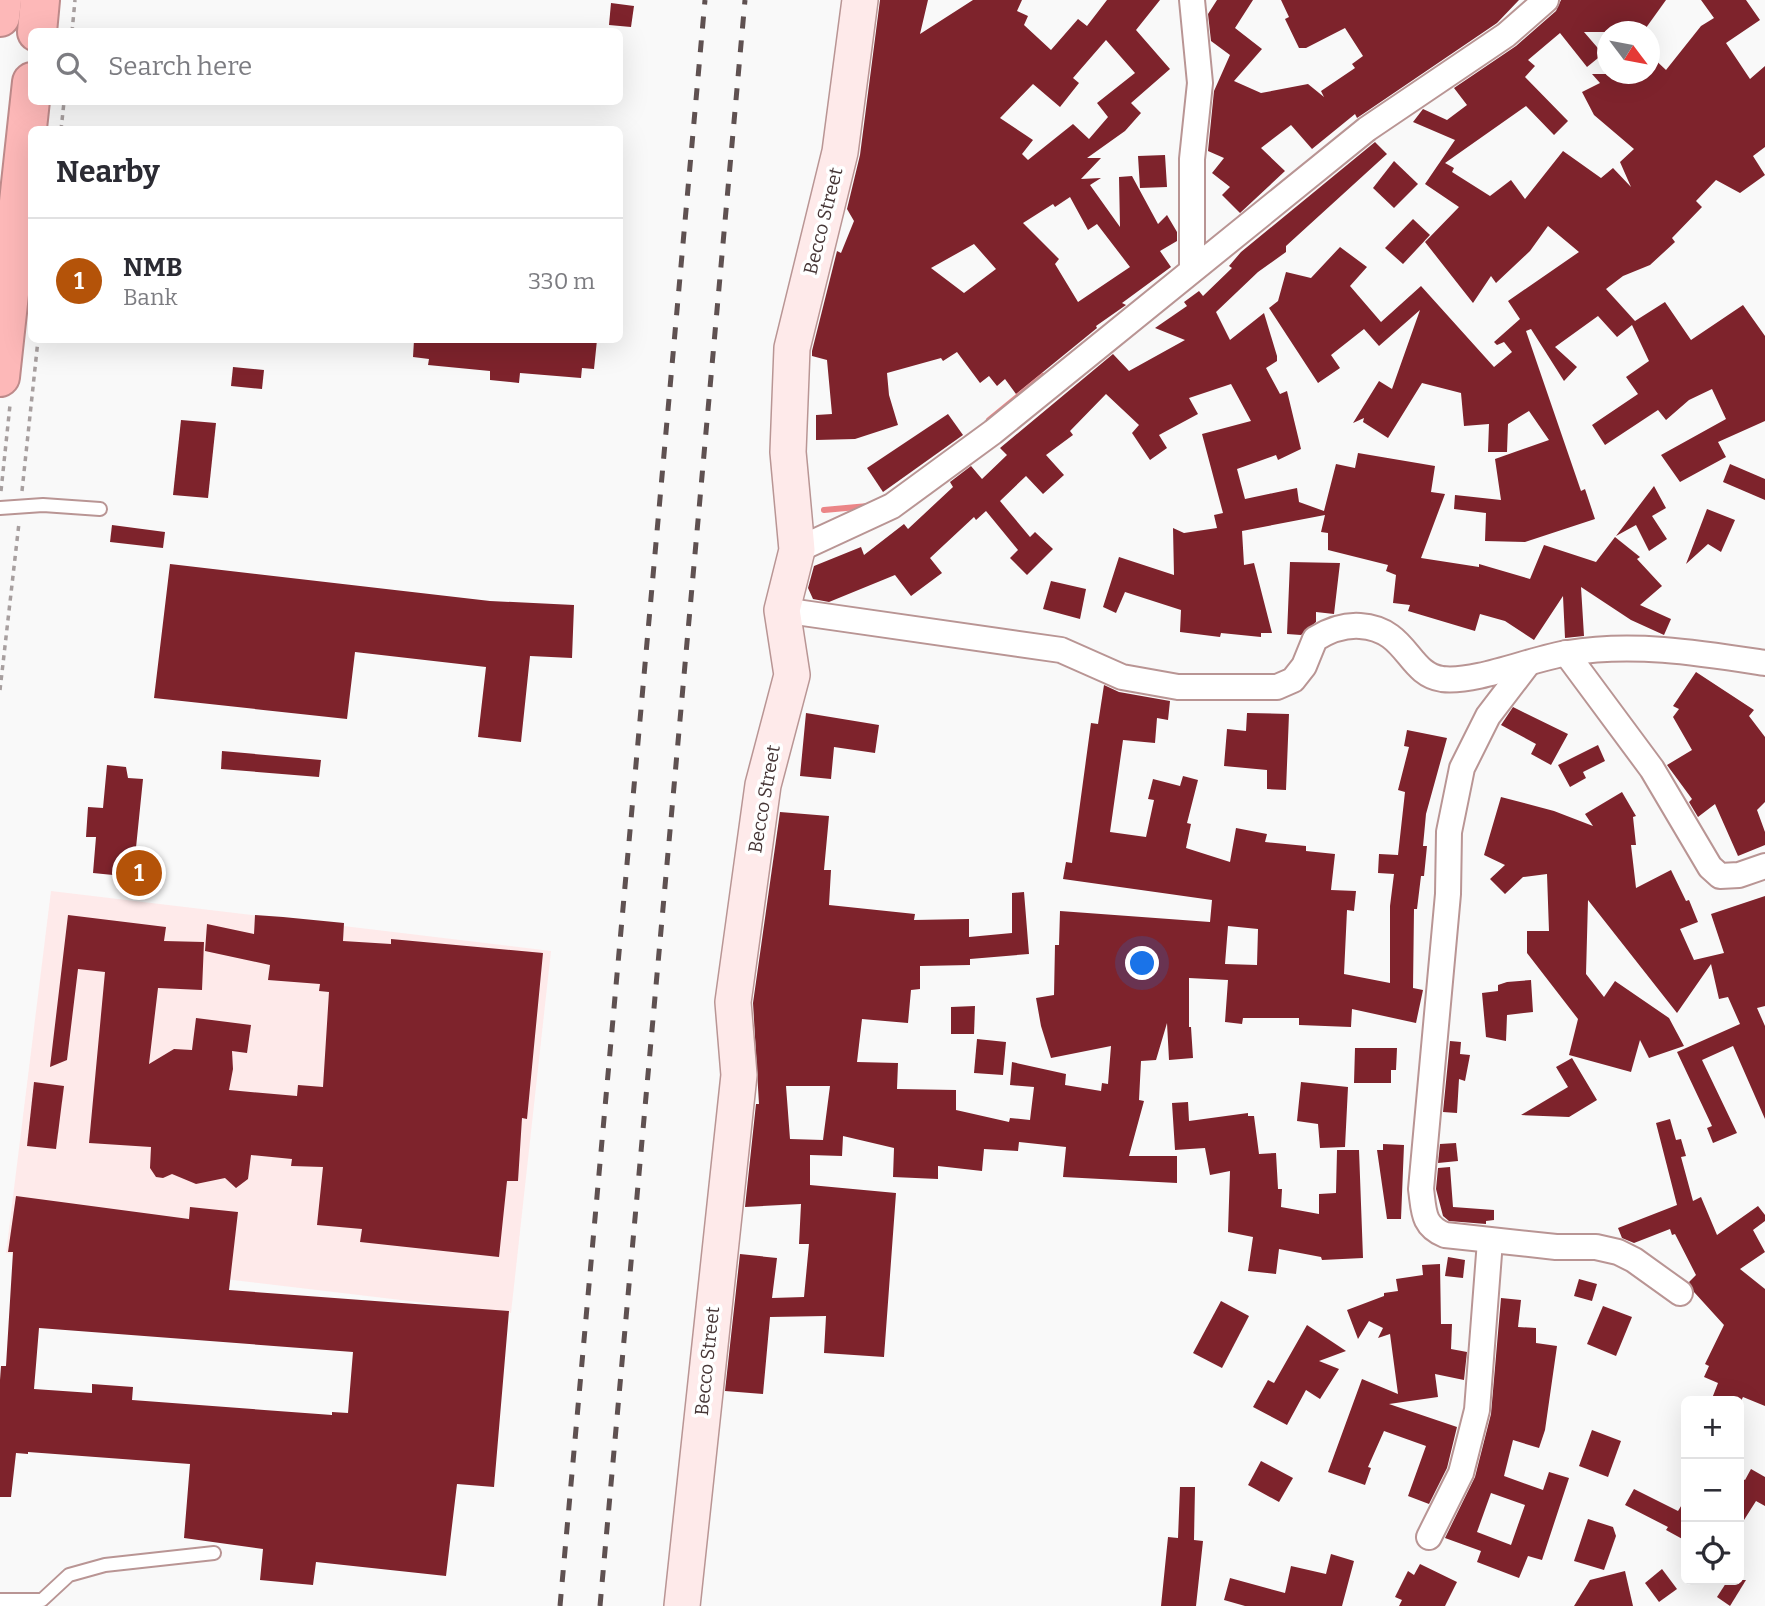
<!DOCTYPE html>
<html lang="en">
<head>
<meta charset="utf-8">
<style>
  :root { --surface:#fff; --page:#f2f2f3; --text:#2b2b33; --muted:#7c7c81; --line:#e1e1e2; --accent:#b45309 }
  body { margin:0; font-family:Bitter,serif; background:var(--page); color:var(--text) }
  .controls { position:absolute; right:21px; bottom:21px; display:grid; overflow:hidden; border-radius:10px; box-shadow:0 7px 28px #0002 }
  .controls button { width:63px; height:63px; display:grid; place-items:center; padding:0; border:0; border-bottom:2px solid var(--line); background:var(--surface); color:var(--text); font:35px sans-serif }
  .compass { position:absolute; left:1597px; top:21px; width:63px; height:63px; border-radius:50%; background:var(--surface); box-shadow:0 7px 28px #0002; rotate:122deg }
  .you { position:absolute; left:1143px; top:964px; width:24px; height:24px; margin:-18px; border:5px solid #fff; border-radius:50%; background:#1a73e8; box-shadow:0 0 0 10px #1a73e833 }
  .badge { display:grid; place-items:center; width:46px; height:46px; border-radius:50%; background:var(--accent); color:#fff; font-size:23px; font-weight:700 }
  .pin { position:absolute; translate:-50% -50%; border:4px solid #fff; box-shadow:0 2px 7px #0006 }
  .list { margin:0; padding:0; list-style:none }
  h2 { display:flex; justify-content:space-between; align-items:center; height:91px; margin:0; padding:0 28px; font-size:30px }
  h2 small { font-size:23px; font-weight:400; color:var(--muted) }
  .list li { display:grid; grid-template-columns:46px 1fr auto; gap:21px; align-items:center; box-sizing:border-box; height:126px; padding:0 28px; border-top:2px solid var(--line) }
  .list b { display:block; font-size:26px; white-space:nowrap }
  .list p { margin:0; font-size:23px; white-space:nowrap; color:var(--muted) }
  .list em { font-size:23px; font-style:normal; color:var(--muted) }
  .icon { flex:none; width:38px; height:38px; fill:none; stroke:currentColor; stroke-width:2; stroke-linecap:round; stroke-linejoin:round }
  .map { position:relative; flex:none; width:1765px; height:1606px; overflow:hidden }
  .search { position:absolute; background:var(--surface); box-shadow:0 7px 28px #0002; left:28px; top:28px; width:595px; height:77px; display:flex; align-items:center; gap:18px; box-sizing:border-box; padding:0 24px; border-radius:10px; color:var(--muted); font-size:26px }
  .panel { position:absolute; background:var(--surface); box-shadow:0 7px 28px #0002; left:28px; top:126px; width:595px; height:217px; border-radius:10px }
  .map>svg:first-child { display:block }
  .built { fill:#feeaea }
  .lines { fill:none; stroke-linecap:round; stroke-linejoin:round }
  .stream { stroke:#eb8587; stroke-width:6 }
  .building { fill:#7e232c; fill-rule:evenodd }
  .lane-casing { stroke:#b99594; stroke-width:16 }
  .street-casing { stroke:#b99594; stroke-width:28 }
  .secondary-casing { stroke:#b99594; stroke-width:38 }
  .highway-casing { stroke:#bd8a8a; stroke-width:42 }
  .path { stroke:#a79f9f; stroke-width:3.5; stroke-dasharray:5 5; stroke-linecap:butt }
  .lane { stroke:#fff; stroke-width:12 }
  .street { stroke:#fff; stroke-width:24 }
  .secondary { stroke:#feeaea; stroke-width:35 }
  .highway { stroke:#fdb8b8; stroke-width:38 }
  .rail { stroke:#5f5151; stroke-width:5; stroke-dasharray:12 12; stroke-linecap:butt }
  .labels { text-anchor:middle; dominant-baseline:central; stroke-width:7; stroke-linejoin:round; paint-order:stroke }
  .street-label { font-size:19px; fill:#463636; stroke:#fff }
</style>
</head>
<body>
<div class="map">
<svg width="1765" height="1606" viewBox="0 0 1765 1606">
  <rect width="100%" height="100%" fill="#f9f9f9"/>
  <polygon class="built" points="51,891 551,951 511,1313 6,1253"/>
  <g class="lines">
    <g class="stream">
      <polyline points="989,420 1043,376"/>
      <polyline points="824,510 868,506"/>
    </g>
  </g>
  <g class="building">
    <path d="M880,0H928L920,34L973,0H1022L1017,11L1028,16L1024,25L1051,50L1078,19L1087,26L1107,0H1160L1136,30L1170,69L1131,103L1141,113L1125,131L1087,158H1101L1081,179L1101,178L1090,185L1120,227L1119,177L1132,176L1158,224L1167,215L1177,232V241L1160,251L1171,267L1122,303L1126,305L1096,326L1097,328L1016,394L1005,379L997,386L989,376L980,383L957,352L943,361L941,358L887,373L889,395L898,425L855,439L816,440V415L832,414L827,360L812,356V351L837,251L841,253L854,221L847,209L860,155ZM1106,40L1135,73L1097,103L1108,117L1089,139L1073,124L1028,160L1022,154L1033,140L1000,118L1033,84L1060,107L1079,83L1073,78ZM1070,197L1088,230L1097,224L1130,267L1078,302L1055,264L1059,259L1023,223L1053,204L1055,207ZM974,244L996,269L964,293L931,268Z"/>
    <polygon points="1217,0 1253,0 1235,28 1262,49 1234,81 1261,93 1308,84 1324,97 1321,91 1355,68 1352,64 1363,56 1345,28 1306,48 1299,48 1285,19 1289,17 1281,0 1519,0 1497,23 1357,118 1355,114 1312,149 1291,125 1261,148 1285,171 1240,213 1222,195 1230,187 1212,173 1224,158 1208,151 1214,91 1230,55 1211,41 1208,14"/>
    <polygon points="1561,0 1666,0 1643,32 1584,32 1603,54 1587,67 1560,33 1528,60 1535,66 1525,77 1568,121 1554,135 1526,106 1445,163 1454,168 1452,172 1490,196 1511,180 1525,199 1563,151 1601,178 1613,168 1631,187 1620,162 1634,149 1594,115 1582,92 1600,83 1592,74 1649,74 1649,54 1666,70 1701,26 1714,18 1701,0 1746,0 1760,20 1726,43 1750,79 1765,66 1765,147 1753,156 1765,175 1740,193 1716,180 1696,201 1702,207 1672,238 1675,242 1650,265 1623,276 1606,289 1635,321 1665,302 1691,340 1743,305 1765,336 1765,421 1718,442 1726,457 1680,482 1661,455 1726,419 1712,389 1689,400 1666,420 1658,410 1605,445 1592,425 1638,394 1626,377 1649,361 1632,325 1617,337 1598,316 1555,347 1577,367 1564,381 1531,329 1526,331 1581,491 1585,489 1595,519 1525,542 1485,541 1486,513 1454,509 1455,495 1501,500 1495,459 1549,440 1529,411 1508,424 1507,452 1488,452 1489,424 1464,426 1461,393 1422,383 1388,438 1363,422 1364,418 1353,423 1379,381 1392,389 1420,310 1379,346 1364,329 1331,355 1340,368 1318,383 1269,308 1278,301 1286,272 1311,278 1340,247 1367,267 1350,286 1381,322 1421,286 1494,367 1512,352 1504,342 1497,345 1494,342 1520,319 1508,301 1579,252 1548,226 1530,251 1496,283 1491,276 1473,303 1425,242 1459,207 1425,184 1455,140 1413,122 1423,109 1447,120 1467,105 1454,88 1516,46 1556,11"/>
    <polygon points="611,3 634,6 631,27 609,25"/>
    <polygon points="1375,142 1387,154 1286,246 1286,252 1258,272 1216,312 1230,340 1264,313 1277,356 1277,361 1266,368 1280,394 1287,391 1301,449 1278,460 1276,455 1237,469 1245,499 1297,488 1299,502 1324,511 1336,464 1355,468 1358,453 1435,466 1431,492 1445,494 1421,558 1479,567 1479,564 1530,579 1544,545 1596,562 1615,537 1640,557 1637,559 1662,586 1640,605 1671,619 1664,635 1631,620 1581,587 1584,636 1565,638 1563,596 1534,640 1505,621 1480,614 1475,631 1408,611 1410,605 1393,603 1396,575 1386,571 1388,565 1328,550 1328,533 1321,532 1325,515 1242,531 1244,565 1254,563 1272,633 1261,633 1261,637 1221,633 1220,637 1180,632 1181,610 1125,592 1116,613 1103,607 1119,557 1174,575 1173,528 1184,533 1217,528 1214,515 1223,513 1202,434 1251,421 1231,384 1189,398 1198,414 1159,435 1167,448 1150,460 1132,433 1139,425 1106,394 1070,431 1073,435 1046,455 1064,475 1043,494 1026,476 1000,501 1030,537 1035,532 1053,549 1027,575 1010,558 1018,550 986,511 976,520 974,517 930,558 942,573 911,596 895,575 829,602 813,599 808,588 814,566 861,547 864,555 904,524 908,529 953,487 950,482 971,466 982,479 1007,455 1000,448 1113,354 1129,371 1185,340 1155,328 1187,306 1184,302 1199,291 1203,296 1232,268 1229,266 1241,252"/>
    <polygon points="1165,155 1167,187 1140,188 1138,156"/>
    <polygon points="1394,161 1418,184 1394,208 1373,188"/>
    <polygon points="1413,219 1430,235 1403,264 1385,248"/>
    <polygon points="414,340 597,340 594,369 582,368 581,378 520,373 519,383 490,380 490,371 428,365 429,359 413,357"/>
    <polygon points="233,367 264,370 262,389 231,386"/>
    <polygon points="948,414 963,435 883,492 867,468"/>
    <polygon points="181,420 216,423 208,498 173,495"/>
    <polygon points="1730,464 1765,479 1765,500 1723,482"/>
    <polygon points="1654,486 1666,508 1652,516 1667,539 1649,551 1636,525 1616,536"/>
    <polygon points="1707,509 1735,520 1721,552 1708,544 1686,564"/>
    <polygon points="112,525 165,532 163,548 110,542"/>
    <polygon points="1290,562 1340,563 1334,614 1316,612 1316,622 1301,635 1287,634"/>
    <polygon points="170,564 490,601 574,605 572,658 530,656 521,742 478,737 486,667 355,652 347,719 154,698"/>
    <polygon points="1051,581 1086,589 1080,619 1043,609"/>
    <polygon points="1696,672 1754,710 1749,716 1765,737 1765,802 1757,810 1765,832 1765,845 1738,856 1715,804 1698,817 1689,802 1692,799 1667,765 1692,750 1673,717 1679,709 1673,706"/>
    <path d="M1104,685L1119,692L1170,701L1168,720L1157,718L1155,743L1123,740L1110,832L1146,837L1154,800L1148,799L1153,779L1180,786L1183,776L1198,780L1187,823L1191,824L1186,848L1230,862L1236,828L1267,834L1265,842L1306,846V851L1335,854L1331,890L1356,891L1354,911L1347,910L1344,974L1390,983V906L1394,874L1378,873L1379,854L1398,855L1405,792L1398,790L1409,747L1404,746L1407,730L1447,738L1426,814L1423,846H1427L1424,876H1421L1417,909H1414L1413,988L1423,990L1416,1023L1352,1009L1351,1027L1299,1025V1018H1243L1242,1024L1225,1022L1228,980L1189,978V1027H1191L1193,1058L1169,1060L1167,1023L1156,1060L1141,1061L1139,1100L1144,1101L1129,1156H1177V1183L1063,1177L1066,1147L1019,1142L1018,1151L984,1149L982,1171L938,1166V1179L893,1177L894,1148L843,1136L842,1156L810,1155V1185L896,1193L884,1357L824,1353L826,1316L770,1317L763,1394L725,1391L740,1254L777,1258L772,1298L804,1297L809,1244H799L801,1204L745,1207L756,1104H759L753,1003L780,812L829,816L824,870H831L829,905L915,914L914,920L969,919V937L1012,933V893L1024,892L1029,954L970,959V965L920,966V989L911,990L908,1023L862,1019L857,1062L898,1063L897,1089L956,1090V1110L1009,1122L1010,1118L1030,1120L1034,1087L1010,1085L1012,1062L1066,1074L1065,1085L1101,1091L1102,1083L1108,1084L1111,1046L1051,1058L1041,1026L1036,998L1054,995L1055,945H1059L1060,911L1210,922L1212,900L1063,879L1066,862L1072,863L1091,723L1098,724ZM1228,926L1258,929L1257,965L1225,964ZM786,1086H830L823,1140L790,1139Z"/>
    <polygon points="1513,707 1568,734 1551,765 1531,754 1536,744 1501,725"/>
    <polygon points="806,713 879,725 875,753 834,747 831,779 800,776"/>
    <polygon points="1247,713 1289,714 1286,790 1267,789 1267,770 1224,766 1227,729 1246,731"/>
    <polygon points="1598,745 1605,761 1583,772 1586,778 1570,787 1558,765"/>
    <polygon points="222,751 321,760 319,777 221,769"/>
    <polygon points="107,765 126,767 128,778 143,779 133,877 93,873 96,837 86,837 88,807 103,808"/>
    <polygon points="1622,792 1636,816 1633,817 1636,845 1631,845 1636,888 1671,870 1686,901 1689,900 1698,922 1680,929 1694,960 1724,953 1711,914 1765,896 1765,1006 1757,1008 1765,1026 1765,1119 1733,1046 1702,1060 1737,1133 1713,1143 1707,1128 1712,1126 1677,1052 1740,1024 1728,997 1719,999 1711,964 1677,1013 1588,900 1586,974 1604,997 1615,981 1669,1018 1684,1046 1649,1058 1640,1040 1631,1072 1569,1055 1578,1019 1527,953 1527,931 1549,931 1547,874 1523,877 1505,894 1490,879 1505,865 1484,855 1501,797 1554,811 1593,826 1585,814"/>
    <polygon points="68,915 166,927 164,941 204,942 202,990 158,988 149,1064 174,1049 192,1050 196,1018 251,1025 247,1053 232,1051 233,1069 229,1090 297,1096 298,1085 323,1087 329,992 319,991 320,984 268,980 270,965 205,951 207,924 254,934 255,915 283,917 344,923 343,941 391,944 391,939 543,953 527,1119 522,1118 518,1181 507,1181 499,1257 360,1242 362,1229 317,1225 323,1167 291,1166 292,1159 251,1155 248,1179 236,1188 225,1178 196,1184 172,1174 163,1178 156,1177 150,1168 151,1147 89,1143 105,972 78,969 67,1060 50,1067"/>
    <polygon points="1531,980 1533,1012 1507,1015 1506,1041 1486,1037 1482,993 1498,991 1498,985 1507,982"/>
    <polygon points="975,1006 974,1034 951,1034 951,1007"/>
    <polygon points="977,1039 1006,1042 1003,1075 974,1073"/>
    <polygon points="1450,1041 1461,1042 1460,1054 1470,1055 1465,1081 1459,1079 1457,1113 1443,1112"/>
    <polygon points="1355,1048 1397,1048 1396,1070 1391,1070 1391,1083 1354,1083"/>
    <polygon points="1572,1058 1597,1100 1569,1117 1521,1115 1568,1087 1556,1067"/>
    <polygon points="34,1082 64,1086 56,1149 27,1146"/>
    <polygon points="1301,1082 1348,1087 1345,1147 1320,1148 1318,1124 1297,1121"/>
    <polygon points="1188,1102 1189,1121 1248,1113 1248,1116 1254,1116 1259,1154 1276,1153 1278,1189 1282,1189 1281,1207 1319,1214 1319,1194 1336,1193 1337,1150 1359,1150 1363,1258 1322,1260 1321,1257 1279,1249 1276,1274 1248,1271 1253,1237 1228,1232 1230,1171 1210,1175 1205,1148 1175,1150 1172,1103"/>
    <polygon points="1670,1119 1676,1140 1681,1139 1686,1156 1681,1157 1693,1201 1701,1197 1717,1235 1758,1206 1765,1215 1765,1221 1753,1230 1765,1252 1740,1269 1765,1289 1765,1406 1743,1397 1741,1401 1711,1401 1718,1383 1704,1377 1709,1366 1705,1364 1724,1325 1694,1292 1689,1282 1696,1275 1675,1234 1672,1235 1670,1229 1634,1243 1622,1238 1618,1228 1677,1205 1656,1123"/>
    <polygon points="1456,1143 1458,1161 1438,1163 1440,1144"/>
    <polygon points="1383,1144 1404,1145 1401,1219 1387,1219 1377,1150 1383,1150"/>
    <polygon points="1450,1167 1453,1207 1494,1210 1494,1220 1486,1221 1486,1224 1449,1221 1443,1216 1436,1189 1438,1168"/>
    <path d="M16,1196L189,1219L190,1207L238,1212L229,1290L509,1311L494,1487L457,1484L446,1576L316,1562L313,1585L260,1580L263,1549L184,1538L190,1464L28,1452V1454L16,1453L11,1497H0V1380L1,1366H6L13,1252H8ZM39,1328L353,1352L348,1413L332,1412V1415L132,1400L133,1387L92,1384V1393L34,1389Z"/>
    <polygon points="1448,1257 1465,1260 1463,1278 1445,1276"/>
    <polygon points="1440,1264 1441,1324 1452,1324 1451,1349 1467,1352 1464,1380 1435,1374 1438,1397 1389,1404 1457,1427 1447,1468 1429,1504 1408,1496 1426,1446 1384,1431 1368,1467 1371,1468 1365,1485 1328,1472 1362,1379 1398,1394 1390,1334 1378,1338 1383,1328 1369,1321 1358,1339 1347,1310 1384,1296 1384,1293 1398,1291 1396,1279 1423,1275 1422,1265"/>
    <polygon points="1579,1279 1597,1284 1592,1301 1574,1296"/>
    <path d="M1501,1298L1521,1300L1518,1327L1536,1328V1343L1557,1346L1545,1430L1539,1448L1513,1440L1504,1476L1543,1490L1549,1472L1569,1478L1542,1560L1528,1556L1519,1578L1477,1562L1481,1551L1445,1538L1475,1477L1491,1414ZM1491,1493L1525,1505L1511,1545L1477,1532Z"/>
    <polygon points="1221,1301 1249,1316 1222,1368 1193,1353"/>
    <polygon points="1603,1306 1632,1317 1616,1356 1587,1344"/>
    <polygon points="1307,1325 1346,1351 1319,1361 1339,1369 1320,1399 1306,1390 1287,1425 1253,1407 1268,1380 1274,1383"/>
    <polygon points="1592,1430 1621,1441 1608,1477 1579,1466"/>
    <polygon points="1261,1461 1293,1478 1279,1502 1248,1485"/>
    <polygon points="1751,1469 1765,1477 1765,1506 1756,1501 1739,1528 1739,1477 1745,1480"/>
    <polygon points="1180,1487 1195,1487 1194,1540 1203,1541 1196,1606 1161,1606 1168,1537 1178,1538"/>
    <polygon points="1634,1489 1678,1511 1686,1498 1686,1541 1666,1530 1668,1527 1625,1505"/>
    <polygon points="1588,1519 1613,1527 1616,1536 1604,1570 1574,1561"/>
    <polygon points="1331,1554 1354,1561 1342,1606 1245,1606 1224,1600 1230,1578 1285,1593 1291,1566 1326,1574"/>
    <polygon points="1420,1564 1457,1582 1445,1606 1399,1606 1402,1600 1395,1597 1408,1571 1414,1575"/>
    <polygon points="1662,1569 1677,1589 1659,1602 1645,1583"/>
    <polygon points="1625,1571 1633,1606 1574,1606 1590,1580"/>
    <polygon points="1728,1580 1746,1580 1730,1606 1717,1597"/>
  </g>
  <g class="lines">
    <defs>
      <g id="lane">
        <polyline points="0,508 43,505 100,509"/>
        <polyline points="0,1600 42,1600 69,1575 105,1565 214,1553"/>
      </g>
      <g id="street">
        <polyline points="1192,0 1200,83 1192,159 1192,269"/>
        <polyline points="797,550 892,506 993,432 1367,129 1506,35 1546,0"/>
        <path d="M782,610L1061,650L1122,677L1178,687H1277L1293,680L1304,666L1315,639C1328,631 1345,625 1360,626C1408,629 1407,674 1442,679C1477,683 1533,658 1568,653C1634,642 1700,653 1765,663"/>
        <polyline points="1566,653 1652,769 1710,867 1720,876 1739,875 1765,866"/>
        <path d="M1527,665L1488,716L1462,768L1449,832L1448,894L1421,1189C1424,1210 1422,1226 1445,1235L1556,1247H1596L1618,1252L1634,1260L1680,1293"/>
        <polyline points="1429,1537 1461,1473 1477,1410 1490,1241"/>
      </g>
      <polyline id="secondary" points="682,1606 739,1075 733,1002 763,785 792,675 782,610 797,550 788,452 792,348 840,152 860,0"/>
      <g id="highway">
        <polyline points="0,17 2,0"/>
        <polyline points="37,32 40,0"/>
        <polyline points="0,377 32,82"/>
      </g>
    </defs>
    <use href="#lane" class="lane-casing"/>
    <use href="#street" class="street-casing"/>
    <use href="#secondary" class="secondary-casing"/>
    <use href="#highway" class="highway-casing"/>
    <g class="path">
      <polyline points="72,32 75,0"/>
      <polyline points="61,130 64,102"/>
      <polyline points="1,491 10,405"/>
      <polyline points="22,491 38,340"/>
      <polyline points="0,690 19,523"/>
    </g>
    <use href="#lane" class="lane"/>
    <use href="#street" class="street"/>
    <use href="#secondary" class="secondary"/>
    <use href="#highway" class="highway"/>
    <g class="rail">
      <polyline points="560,1606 705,0"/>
      <polyline points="600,1606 745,0"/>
    </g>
  </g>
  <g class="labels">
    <g class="street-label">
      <text transform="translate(823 221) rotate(-76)">Becco Street</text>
      <text transform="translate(764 799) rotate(-80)">Becco Street</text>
      <text transform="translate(707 1361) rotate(-84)">Becco Street</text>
    </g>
  </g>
</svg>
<div class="controls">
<button>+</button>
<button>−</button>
<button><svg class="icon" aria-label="locate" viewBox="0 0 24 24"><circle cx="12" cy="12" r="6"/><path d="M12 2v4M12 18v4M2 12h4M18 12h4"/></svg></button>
</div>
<svg class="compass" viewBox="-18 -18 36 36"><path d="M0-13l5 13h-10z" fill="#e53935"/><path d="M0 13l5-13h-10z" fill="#7c7c81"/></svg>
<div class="you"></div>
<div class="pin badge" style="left:139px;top:873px">1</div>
<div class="search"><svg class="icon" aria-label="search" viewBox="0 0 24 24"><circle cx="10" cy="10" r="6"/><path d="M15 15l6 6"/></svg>Search here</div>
<section class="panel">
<h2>Nearby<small></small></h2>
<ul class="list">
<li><span class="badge">1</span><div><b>NMB</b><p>Bank</p></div><em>330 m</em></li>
</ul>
</section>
</div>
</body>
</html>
